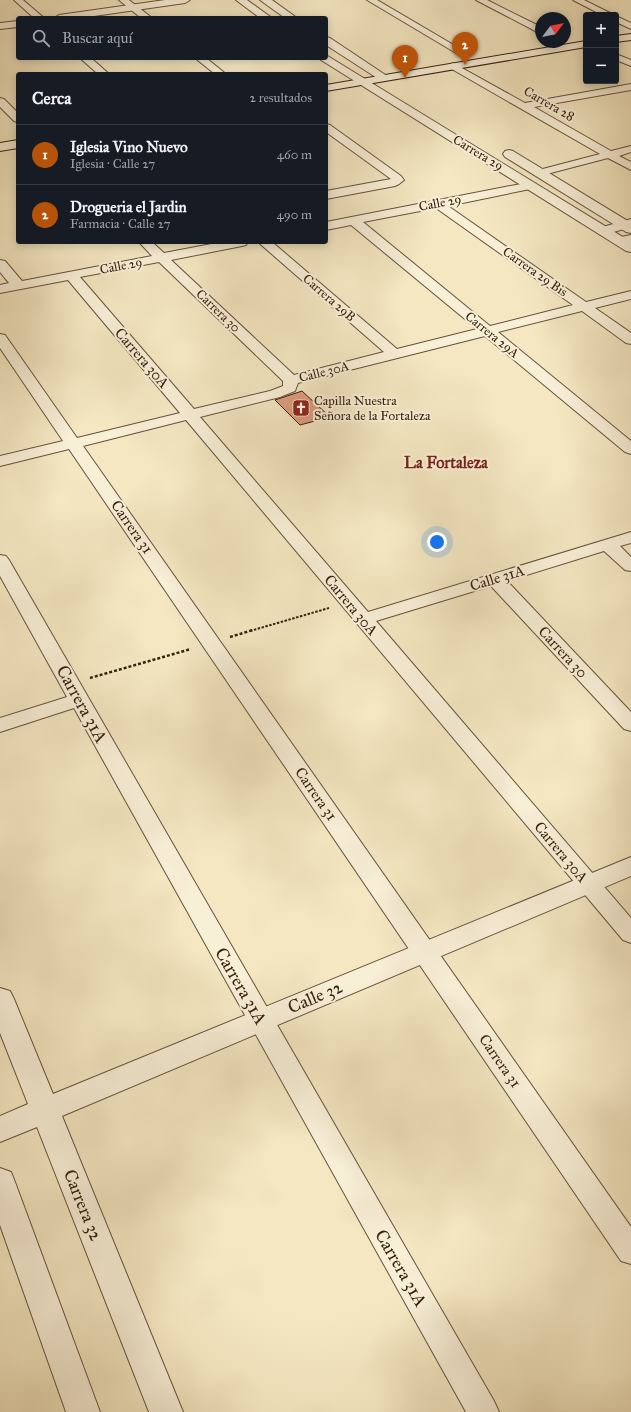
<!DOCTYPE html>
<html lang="es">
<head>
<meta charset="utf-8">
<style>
  :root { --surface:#171b24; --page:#20242c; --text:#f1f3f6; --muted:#9ea1a6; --line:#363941; --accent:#b45309 }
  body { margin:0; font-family:"IM FELL Great Primer",serif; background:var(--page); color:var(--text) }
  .controls { position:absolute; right:12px; top:12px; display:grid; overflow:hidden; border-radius:4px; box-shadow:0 2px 10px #0003 }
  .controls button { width:36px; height:36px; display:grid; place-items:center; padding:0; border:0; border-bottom:1px solid var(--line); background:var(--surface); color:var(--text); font:20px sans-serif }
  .compass { position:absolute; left:535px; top:12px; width:36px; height:36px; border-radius:50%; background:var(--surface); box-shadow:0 2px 10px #0003; rotate:58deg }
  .you { position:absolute; left:437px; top:542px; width:14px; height:14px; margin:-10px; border:3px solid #fff; border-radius:50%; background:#1a73e8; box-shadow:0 0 0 6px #1a73e833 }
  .badge { display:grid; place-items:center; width:26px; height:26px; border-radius:50%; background:var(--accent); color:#fff; font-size:13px; font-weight:700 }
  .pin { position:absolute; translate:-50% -33px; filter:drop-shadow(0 1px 2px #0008) }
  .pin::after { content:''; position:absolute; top:21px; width:14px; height:12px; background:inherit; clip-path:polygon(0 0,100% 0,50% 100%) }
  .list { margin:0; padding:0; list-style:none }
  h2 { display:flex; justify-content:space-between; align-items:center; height:52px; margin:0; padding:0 16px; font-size:17px }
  h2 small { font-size:13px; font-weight:400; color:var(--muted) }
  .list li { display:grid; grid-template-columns:26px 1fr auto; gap:12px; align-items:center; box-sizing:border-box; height:60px; padding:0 16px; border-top:1px solid var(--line) }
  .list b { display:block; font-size:15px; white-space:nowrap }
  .list p { margin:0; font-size:13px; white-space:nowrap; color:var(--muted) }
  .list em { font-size:13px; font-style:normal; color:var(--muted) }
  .icon { flex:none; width:22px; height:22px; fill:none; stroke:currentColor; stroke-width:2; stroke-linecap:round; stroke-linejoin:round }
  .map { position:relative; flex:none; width:631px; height:1412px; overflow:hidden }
  .search { position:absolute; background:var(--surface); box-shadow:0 2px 10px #0003; left:16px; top:16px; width:312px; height:44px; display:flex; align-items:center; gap:10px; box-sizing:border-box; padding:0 14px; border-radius:4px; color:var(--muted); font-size:15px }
  .panel { position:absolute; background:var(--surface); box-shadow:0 2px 10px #0003; left:16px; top:72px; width:312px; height:172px; border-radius:4px }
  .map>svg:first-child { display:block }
  .building { fill:#dd9d7f; stroke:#37200e }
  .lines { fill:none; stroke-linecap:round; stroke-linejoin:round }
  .minor-casing { stroke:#66523b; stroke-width:2 }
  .tertiary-casing { stroke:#66523b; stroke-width:2 }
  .secondary-casing { stroke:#37200e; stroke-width:2 }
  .path-far1 { stroke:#37200e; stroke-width:2; stroke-dasharray:2.5 1.5; stroke-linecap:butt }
  .path { stroke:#37200e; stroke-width:2.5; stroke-dasharray:3 2; stroke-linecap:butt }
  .minor { fill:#f8efd7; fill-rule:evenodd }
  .tertiary { fill:#f8efd7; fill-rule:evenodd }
  .secondary { fill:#f8efd7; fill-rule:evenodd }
  .labels { text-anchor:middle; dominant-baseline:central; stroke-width:4; stroke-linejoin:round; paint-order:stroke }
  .far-street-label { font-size:13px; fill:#37200e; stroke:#f8efd7 }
  .far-poi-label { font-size:13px; fill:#37200e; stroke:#f8efd7; text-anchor:start }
  .street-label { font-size:15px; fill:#37200e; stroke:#f8efd7 }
  .neighbourhood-label { font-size:16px; font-weight:bold; fill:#7a1f14; stroke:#f8efd7 }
  .near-street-label { font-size:18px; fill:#37200e; stroke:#f8efd7 }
</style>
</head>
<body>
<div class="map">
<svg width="631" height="1412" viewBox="0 0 631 1412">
  <rect width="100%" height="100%" fill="#f4e7c2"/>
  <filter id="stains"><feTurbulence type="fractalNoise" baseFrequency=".005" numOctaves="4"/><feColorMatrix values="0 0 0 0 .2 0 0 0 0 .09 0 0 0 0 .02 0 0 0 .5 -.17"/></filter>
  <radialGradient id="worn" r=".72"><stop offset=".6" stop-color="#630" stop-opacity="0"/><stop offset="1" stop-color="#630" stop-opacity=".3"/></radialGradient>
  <polygon class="building" points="302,391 330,417 300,425 275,400"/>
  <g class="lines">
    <defs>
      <g id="minor">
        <polygon points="14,0 23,0 44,18 34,18"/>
        <polygon points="119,0 129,0 152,18 141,18"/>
        <polygon points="367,0 377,0 469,54 464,57 461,56"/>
        <polygon points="476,0 487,0 541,27 541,34"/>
        <polygon points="573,0 584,0 614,15 602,15"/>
        <polygon points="616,16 631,23 631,29 616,22"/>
        <polygon points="616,54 631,60 631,66 616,60"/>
        <polygon points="80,58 91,58 109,74 98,74"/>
        <polygon points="195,58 206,58 226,74 215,74"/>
        <polygon points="453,63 525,103 631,84 631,90 534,107 611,151 631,146 631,152 619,156 631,162 631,170 608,158 539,176 535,175 533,173 535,171 600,154 450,68 448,66"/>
        <polygon points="0,98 4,99 18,113 18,122 14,121 0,107"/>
        <polygon points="326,124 330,125 401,176 404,180 399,184 395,186 326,199 326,191 391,179 326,132"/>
        <path d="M531,182L535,184L537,186L535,188L448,206L586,302L631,291V299L595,308L631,333V344L626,343L582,311L498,332L631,441V454L625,452L485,336L298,383L295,391L280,397L200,417L368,612L631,532V543L620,546L631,557V571L625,570L604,551L507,581L631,712V731L624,729L491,586L376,621L631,918V943L623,940L186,420L83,446L631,1227V1264L621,1261L69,449L0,466V456L63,441L0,348V334L5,335L77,438L180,413L68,280L0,293V285L9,283L0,272V260L5,261L22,281L152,256L139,242H152L164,253L222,242H248L246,245L242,246L171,260L294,375L384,352L258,242H272L397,349L477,329L351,225L326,230V222ZM436,208L573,305L490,326L363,222ZM159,262L283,381V386L270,391L194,409L80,277Z"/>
        <polygon points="631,219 631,227 603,235 599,234 597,231 599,228"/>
        <polygon points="631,235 631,243 620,245 616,244 614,241 616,238"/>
        <polygon points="0,555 6,556 9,560 494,1401 499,1412 466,1412 74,708 0,732 0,718 67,697 0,576"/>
      </g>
      <g id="tertiary">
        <polygon points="165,0 190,0 185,3 80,18 54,18 59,15"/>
        <polygon points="236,0 247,0 272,18 260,18"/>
        <polygon points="260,0 272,0 297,18 285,18"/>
        <polygon points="18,21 18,27 0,29 0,23"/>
        <polygon points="326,37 330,38 387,76 385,78 377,78 326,45"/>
        <polygon points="326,55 631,242 631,252 626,251 321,60 320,58 326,58"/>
        <polygon points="509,150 513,151 631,223 631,233 626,232 505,157 503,154 505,151"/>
        <polygon points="631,857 631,876 62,1116 183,1412 149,1412 37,1127 0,1142 0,1116 28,1104 0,1033 0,988 10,991 14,999 53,1094"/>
        <polygon points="0,1168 11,1172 15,1182 100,1412 66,1412 0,1225"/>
      </g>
      <g id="secondary">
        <polygon points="631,34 631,40 616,42 616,36"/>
        <polygon points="586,41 586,47 326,91 326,85"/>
        <polygon points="18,140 18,148 0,151 0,143"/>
      </g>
    </defs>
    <use href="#minor" class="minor-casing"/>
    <use href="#tertiary" class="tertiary-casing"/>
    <use href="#secondary" class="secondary-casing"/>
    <polyline class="path-far1" points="250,631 329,608"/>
    <g class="path">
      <polyline points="230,637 253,630"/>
      <polyline points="90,678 191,649"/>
    </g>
    <use href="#minor" class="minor"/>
    <use href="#tertiary" class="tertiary"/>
    <use href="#secondary" class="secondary"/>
  </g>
  <defs>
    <symbol id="church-square" viewBox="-11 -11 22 22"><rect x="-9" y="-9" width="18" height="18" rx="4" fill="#8f2418" stroke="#f8efd7"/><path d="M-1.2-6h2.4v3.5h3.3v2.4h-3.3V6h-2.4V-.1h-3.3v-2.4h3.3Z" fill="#fff"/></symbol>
  </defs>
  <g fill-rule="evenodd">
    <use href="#church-square" x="291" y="398" width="20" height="20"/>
  </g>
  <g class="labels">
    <g class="far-street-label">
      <text transform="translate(549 104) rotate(30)">Carrera 28</text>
      <text transform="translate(478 153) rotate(31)">Carrera 29</text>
      <text transform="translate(440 203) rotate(-11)">Calle 29</text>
      <text transform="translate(121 266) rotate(-11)">Calle 29</text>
      <text transform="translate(535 272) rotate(35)">Carrera 29 Bis</text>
      <text transform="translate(329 298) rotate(41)">Carrera 29B</text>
      <text transform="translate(218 311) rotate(44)">Carrera 30</text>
      <text transform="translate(492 335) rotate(39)">Carrera 29A</text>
      <text transform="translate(324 372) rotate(-14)">Calle 30A</text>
    </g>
    <g class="far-poi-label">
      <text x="314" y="401">Capilla Nuestra<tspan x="314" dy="15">Señora de la Fortaleza</tspan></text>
    </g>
    <g class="street-label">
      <text transform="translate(142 358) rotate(49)">Carrera 30A</text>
      <text transform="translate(132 527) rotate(55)">Carrera 31</text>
      <text transform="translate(497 578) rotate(-17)">Calle 31A</text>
      <text transform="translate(351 605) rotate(50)">Carrera 30A</text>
      <text transform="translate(563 652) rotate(47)">Carrera 30</text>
      <text transform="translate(316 794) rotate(55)">Carrera 31</text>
      <text transform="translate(561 852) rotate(50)">Carrera 30A</text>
      <text transform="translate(500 1061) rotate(55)">Carrera 31</text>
    </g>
    <g class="neighbourhood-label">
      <text x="446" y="462">La Fortaleza</text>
    </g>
    <g class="near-street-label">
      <text transform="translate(82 704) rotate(61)">Carrera 31A</text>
      <text transform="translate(241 986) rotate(60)">Carrera 31A</text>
      <text transform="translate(315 997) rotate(-23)">Calle 32</text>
      <text transform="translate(83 1205) rotate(68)">Carrera 32</text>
      <text transform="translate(401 1268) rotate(60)">Carrera 31A</text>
    </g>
  </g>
  <rect width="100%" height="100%" filter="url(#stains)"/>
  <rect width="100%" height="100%" fill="url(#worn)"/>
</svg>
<div class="controls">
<button>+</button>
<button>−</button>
</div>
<svg class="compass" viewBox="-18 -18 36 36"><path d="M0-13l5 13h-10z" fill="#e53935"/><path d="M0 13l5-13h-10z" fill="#9ea1a6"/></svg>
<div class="you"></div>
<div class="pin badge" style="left:405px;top:78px">1</div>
<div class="pin badge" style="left:465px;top:65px">2</div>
<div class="search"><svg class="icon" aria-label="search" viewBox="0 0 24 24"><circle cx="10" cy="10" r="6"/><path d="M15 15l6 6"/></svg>Buscar aquí</div>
<section class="panel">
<h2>Cerca<small>2 resultados</small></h2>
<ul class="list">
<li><span class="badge">1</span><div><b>Iglesia Vino Nuevo</b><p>Iglesia · Calle 27</p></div><em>460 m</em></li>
<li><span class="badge">2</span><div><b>Drogueria el Jardin</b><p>Farmacia · Calle 27</p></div><em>490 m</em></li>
</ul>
</section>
</div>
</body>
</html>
